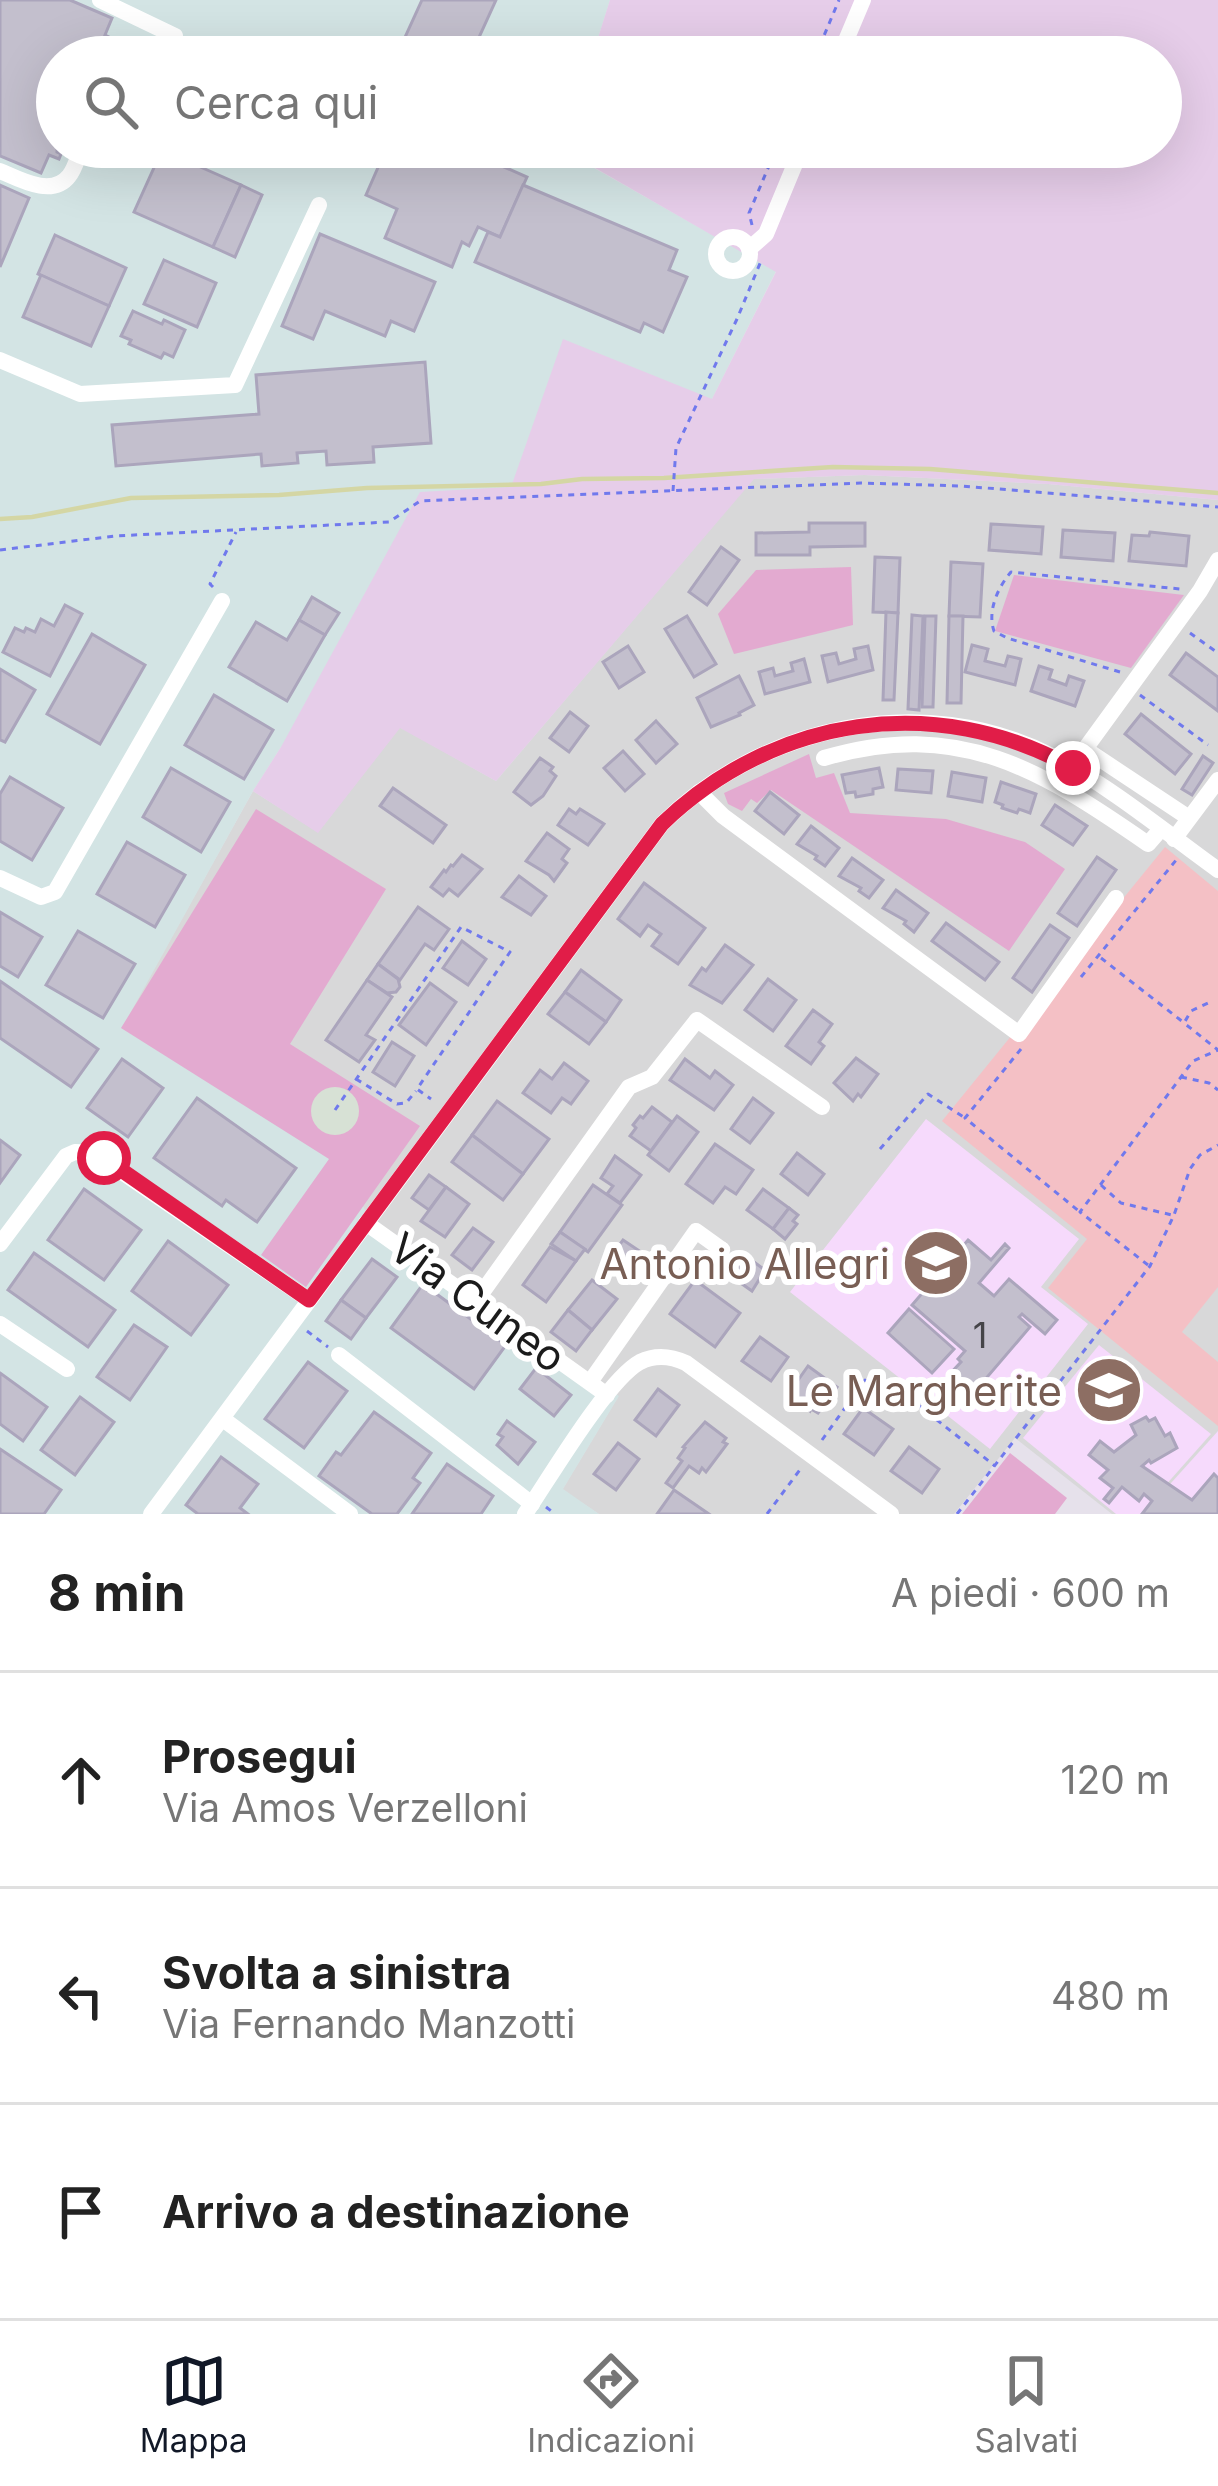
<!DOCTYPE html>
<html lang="it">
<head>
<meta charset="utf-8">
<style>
  :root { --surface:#fff; --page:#f2f2f2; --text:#222; --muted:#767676; --line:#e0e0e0; --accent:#111827 }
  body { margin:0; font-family:Inter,sans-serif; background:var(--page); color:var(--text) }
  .stop { position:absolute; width:36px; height:36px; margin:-27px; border:9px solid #e11d48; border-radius:50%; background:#fff }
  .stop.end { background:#e11d48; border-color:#fff; box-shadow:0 3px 12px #0008 }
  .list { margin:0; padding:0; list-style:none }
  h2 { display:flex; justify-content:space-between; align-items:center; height:156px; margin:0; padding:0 48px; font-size:51px }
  h2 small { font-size:39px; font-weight:400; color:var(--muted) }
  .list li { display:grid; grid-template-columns:78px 1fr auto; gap:36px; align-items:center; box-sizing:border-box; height:216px; padding:0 48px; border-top:3px solid var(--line) }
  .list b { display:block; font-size:45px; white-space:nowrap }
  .list p { margin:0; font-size:39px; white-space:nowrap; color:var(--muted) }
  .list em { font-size:39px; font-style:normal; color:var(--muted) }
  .icon { flex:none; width:66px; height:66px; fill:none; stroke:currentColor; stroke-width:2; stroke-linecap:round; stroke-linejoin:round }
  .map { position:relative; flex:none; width:1218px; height:1514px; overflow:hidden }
  .search { position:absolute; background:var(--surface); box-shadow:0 12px 48px #0002; left:36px; right:36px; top:36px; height:132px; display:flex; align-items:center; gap:30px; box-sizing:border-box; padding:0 42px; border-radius:66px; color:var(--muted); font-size:45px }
  .sheet { height:804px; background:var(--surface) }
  nav { display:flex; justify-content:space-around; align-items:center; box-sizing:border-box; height:168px; border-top:3px solid var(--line); background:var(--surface); font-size:33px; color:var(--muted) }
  nav a { display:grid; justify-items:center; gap:6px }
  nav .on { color:var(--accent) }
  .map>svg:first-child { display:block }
  .residential { fill:#d8d8d9 }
  .industrial { fill:#d3e4e4 }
  .education { fill:#f6dafc }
  .farmland { fill:#e6cde9 }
  .grass { fill:#e3aad0 }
  .park { fill:#f4c0c5 }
  .plaza { fill:#d7e1d5 }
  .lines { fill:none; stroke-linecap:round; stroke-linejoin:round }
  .stream { stroke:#d4d6a4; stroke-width:4.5 }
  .building { fill:#c3bfcd; stroke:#aba5bc; stroke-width:3 }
  .path { stroke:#7079ed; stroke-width:3; stroke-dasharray:6 6; stroke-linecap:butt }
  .minor { stroke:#fff; stroke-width:16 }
  .route { stroke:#e11d48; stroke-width:15 }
  .labels { text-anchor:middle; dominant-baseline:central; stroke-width:12; stroke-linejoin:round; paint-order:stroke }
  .number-label { font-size:36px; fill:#454448 }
  .education-label { font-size:42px; fill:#785e54; stroke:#fff; text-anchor:end }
  .street-label { font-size:42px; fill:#1b1b1b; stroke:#fff }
</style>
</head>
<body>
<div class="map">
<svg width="1218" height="1514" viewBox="0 0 1218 1514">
  <rect width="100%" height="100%" fill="#e6e1eb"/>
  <polygon class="residential" points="864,475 1048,484 1218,500 1218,1514 1112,1514 1015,1438 954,1514 599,1514 562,1490 618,1397 372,1223 121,1028 253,791 318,832 400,727 496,781 753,479"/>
  <polygon class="industrial" points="0,0 610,0 592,57 57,57 57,147 565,147 564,151 776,271 712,399 511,487 281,747 253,791 122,1028 334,1152 372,1223 619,1396 563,1489 599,1514 0,1514"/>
  <g class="education">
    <polygon points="926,1119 1079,1239 1041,1287 1088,1324 990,1449 790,1292"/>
    <polygon points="1099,1345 1211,1434 1140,1514 1116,1514 1023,1438"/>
    <polygon points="1218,1431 1218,1514 1143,1514"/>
  </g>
  <polygon class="farmland" points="610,0 1218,0 1218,500 1048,484 864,475 754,479 496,781 400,728 318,833 253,791 281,747 420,492 511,487 563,339 712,399 776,272 564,150 565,147 1161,147 1161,57 592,57"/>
  <g class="grass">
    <polygon points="851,567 853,625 734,654 718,614 756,570"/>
    <polygon points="1014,575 1184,595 1131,668 995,631"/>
    <polygon points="809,754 816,778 834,773 850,813 946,819 1025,842 1065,869 1009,951 771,790 757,803 751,799 742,811 728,804 724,793"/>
    <polygon points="256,809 386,889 290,1044 420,1126 306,1287 261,1255 329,1159 121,1028"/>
    <polygon points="1010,1453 1067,1498 1055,1514 962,1514"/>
  </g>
  <polygon class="park" points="1165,847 1218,891 1218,1287 1182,1332 1218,1362 1218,1426 1048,1288 1087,1239 942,1121"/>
  <circle class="plaza" cx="335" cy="1111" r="24"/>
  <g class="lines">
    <polyline class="stream" points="0,519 32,517 131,498 279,495 367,488 541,484 582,479 664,478 833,467 930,469 1218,493"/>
  </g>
  <g class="building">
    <polygon points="0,0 70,0 112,18 105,35 113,39 105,57 57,57 57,152 61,154 59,159 49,155 41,173 0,156"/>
    <polygon points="422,0 496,0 470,57 396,57"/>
    <polygon points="387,147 458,147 527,177 500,237 478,227 469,246 462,242 452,267 385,238 397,209 366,195"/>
    <polygon points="162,150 241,185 213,247 134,212"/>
    <polygon points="0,185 29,198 0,267"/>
    <polygon points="241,185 262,195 235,257 213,247"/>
    <polygon points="523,185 677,250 669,270 687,277 663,332 644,323 640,332 475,262 488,232 500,237"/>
    <polygon points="320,234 435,282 414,331 391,321 385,336 325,311 313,339 282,326"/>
    <polygon points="55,235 126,268 109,306 38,274"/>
    <polygon points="164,260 216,283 197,327 144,304"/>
    <polygon points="41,275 109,306 91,346 23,317"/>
    <polygon points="133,311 162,324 164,320 185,330 173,357 164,353 161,358 129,344 131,340 121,336"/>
    <polygon points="425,362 431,443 373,447 374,462 327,465 326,451 297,453 298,463 262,466 261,454 116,466 112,425 259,414 256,375"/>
    <polygon points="809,523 865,523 865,546 810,547 810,555 756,555 756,533 809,532"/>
    <polygon points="991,524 1043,527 1041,554 989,550"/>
    <polygon points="1063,530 1115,533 1113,561 1061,557"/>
    <polygon points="1150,532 1189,536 1186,566 1129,561 1132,535 1149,536"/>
    <polygon points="721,547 739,560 707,605 689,592"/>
    <polygon points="875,557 900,558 898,613 873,612"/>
    <polygon points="951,562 983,564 980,617 949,616"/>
    <polygon points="312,597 339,613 325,635 299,620"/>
    <polygon points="65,605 82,614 50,676 3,652 15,628 24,632 26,628 35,632 41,619 54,626"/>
    <polygon points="886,612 898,613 894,700 883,700"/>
    <polygon points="912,615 923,616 919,710 908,709"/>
    <polygon points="687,616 716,664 694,677 665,629"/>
    <polygon points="925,616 936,616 933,707 922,707"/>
    <polygon points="949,616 963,616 961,703 947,703"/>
    <polygon points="299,620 325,635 287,701 229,667 256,622 287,640"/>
    <polygon points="92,634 145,665 100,744 47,714"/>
    <polygon points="972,645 988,649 985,661 1005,666 1008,656 1021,659 1015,685 965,672"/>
    <polygon points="628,646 644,672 619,688 603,662"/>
    <polygon points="868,646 873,670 828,682 822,656 836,653 839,664 856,659 854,649"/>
    <polygon points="1186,653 1218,677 1218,711 1170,675"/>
    <polygon points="804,659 810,682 765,694 759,672 773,668 775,676 793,671 791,663"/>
    <polygon points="1039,666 1052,670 1049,679 1066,685 1069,676 1084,681 1075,706 1031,691"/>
    <polygon points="0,669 35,690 5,742 0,740"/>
    <polygon points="739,676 754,705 739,713 740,715 711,727 697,698"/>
    <polygon points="214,695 273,730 244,779 185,745"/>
    <polygon points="570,712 588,726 569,752 550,738"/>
    <polygon points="1141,714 1191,754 1175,774 1125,734"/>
    <polygon points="656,721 677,744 656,763 636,740"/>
    <polygon points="623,751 644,774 625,791 604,768"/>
    <polygon points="1203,756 1213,763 1192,795 1182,789"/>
    <polygon points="540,758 553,767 550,771 556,776 543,796 531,805 514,792"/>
    <polygon points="171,768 230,802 201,852 143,817"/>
    <polygon points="879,768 883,787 873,789 873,794 856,797 855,792 846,793 842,775"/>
    <polygon points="898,769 933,771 931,793 896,790"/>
    <polygon points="952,772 986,778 982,802 948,796"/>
    <polygon points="10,777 63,808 32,860 0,841 0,794"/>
    <polygon points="1001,782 1036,794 1030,813 1019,809 1017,813 1002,808 1003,805 995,802"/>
    <polygon points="393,788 446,825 433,843 380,806"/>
    <polygon points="770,792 799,815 784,834 755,811"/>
    <polygon points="1055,805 1087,826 1073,845 1042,825"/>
    <polygon points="569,809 576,814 580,809 604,824 588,845 558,825"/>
    <polygon points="811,826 839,848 825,866 815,859 817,856 797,844"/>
    <polygon points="547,833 569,849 562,859 567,863 554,881 549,875 526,861"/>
    <polygon points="127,842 185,875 155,927 97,894"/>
    <polygon points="462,855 482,869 458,896 449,889 443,896 431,887 444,870 446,872 451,865 453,866"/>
    <polygon points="1097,857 1116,870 1077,926 1058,913"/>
    <polygon points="852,858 883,880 869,898 859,891 861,888 839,876"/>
    <polygon points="519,876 546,896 531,915 502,897"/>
    <polygon points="644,883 705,928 678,964 652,946 661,934 648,925 640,936 618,919"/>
    <polygon points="896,890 928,913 914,932 904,924 906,921 883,908"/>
    <polygon points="418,907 449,929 434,950 425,944 400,980 378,964"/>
    <polygon points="0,912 42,937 18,977 0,966"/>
    <polygon points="946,923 999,962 985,980 932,941"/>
    <polygon points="1050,925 1069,938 1032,992 1013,978"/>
    <polygon points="78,931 135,964 103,1018 46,985"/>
    <polygon points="462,941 486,959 468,985 443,968"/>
    <polygon points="725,945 753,965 722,1003 690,985 702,968 706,971"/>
    <polygon points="378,964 398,979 400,987 396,992 387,993 367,980"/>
    <polygon points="581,970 621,1000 606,1022 565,992"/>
    <polygon points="768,979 796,1000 773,1031 745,1010"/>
    <polygon points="367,980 392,997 366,1035 375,1040 359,1062 326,1040"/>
    <polygon points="0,981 98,1049 71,1087 0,1038"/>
    <polygon points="430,983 456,1002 426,1045 399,1025"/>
    <polygon points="565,992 606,1022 589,1044 548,1014"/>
    <polygon points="813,1010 832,1024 819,1042 824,1046 811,1064 786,1046"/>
    <polygon points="392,1042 414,1056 395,1086 373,1072"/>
    <polygon points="856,1058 878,1074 861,1097 858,1094 853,1101 834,1083"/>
    <polygon points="122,1059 163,1088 128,1137 87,1108"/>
    <polygon points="685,1059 710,1078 715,1071 733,1085 714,1110 670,1080"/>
    <polygon points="564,1063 588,1081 571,1104 562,1098 551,1113 523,1093 540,1070 552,1079"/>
    <polygon points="197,1098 296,1168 257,1222 226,1200 222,1206 154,1158"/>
    <polygon points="753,1098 773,1113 750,1143 731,1129"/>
    <polygon points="497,1101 549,1139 523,1174 472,1135"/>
    <polygon points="652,1107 672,1122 651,1151 630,1136 636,1128 633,1125 640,1116 643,1118"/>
    <polygon points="677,1116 698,1132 669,1171 648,1155"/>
    <polygon points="472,1135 523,1174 503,1200 452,1162"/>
    <polygon points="0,1140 20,1155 0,1183"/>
    <polygon points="715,1144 753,1170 736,1194 725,1187 713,1203 686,1184"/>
    <polygon points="797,1153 824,1174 808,1195 781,1174"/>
    <polygon points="615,1156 641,1175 620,1203 607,1194 613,1186 601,1178"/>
    <polygon points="429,1175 446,1187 429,1210 412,1198"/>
    <polygon points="593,1185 622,1205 588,1252 560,1232"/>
    <polygon points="446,1187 469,1204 445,1237 421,1221"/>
    <polygon points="84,1189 141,1230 104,1280 48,1240"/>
    <polygon points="763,1189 789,1208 773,1229 747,1210"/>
    <polygon points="789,1208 798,1215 793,1221 797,1224 785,1239 773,1229"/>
    <polygon points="473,1228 493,1242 472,1270 452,1255"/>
    <polygon points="560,1232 585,1249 576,1261 551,1244"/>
    <polygon points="623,1240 650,1258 633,1281 608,1260"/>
    <polygon points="968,1240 991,1260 1005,1244 1009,1248 979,1283 994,1296 1009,1279 1057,1320 1045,1334 1022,1314 1019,1317 1030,1327 971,1396 948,1376 961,1362 958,1359 965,1351 912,1305"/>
    <polygon points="168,1241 228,1285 191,1335 132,1291"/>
    <polygon points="550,1247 576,1261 546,1302 523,1285"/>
    <polygon points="34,1253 115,1310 88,1347 8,1290"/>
    <polygon points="742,1253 765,1270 752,1291 725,1272"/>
    <polygon points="372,1259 397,1277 366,1318 341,1300"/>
    <polygon points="592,1280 617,1299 592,1330 568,1310"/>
    <polygon points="695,1280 740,1313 715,1347 670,1314"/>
    <polygon points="423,1284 506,1345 474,1389 391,1328"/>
    <polygon points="341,1300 366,1318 351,1339 326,1321"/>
    <polygon points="909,1309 954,1349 932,1373 888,1333"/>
    <polygon points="568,1310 592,1330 576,1351 551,1332"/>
    <polygon points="134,1325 167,1347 130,1400 97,1377"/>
    <polygon points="760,1337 788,1357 771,1381 742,1361"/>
    <polygon points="308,1362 347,1391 304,1448 265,1419"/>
    <polygon points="808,1366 837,1387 818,1413 811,1409 810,1411 789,1393"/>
    <polygon points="536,1368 571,1395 554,1416 520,1389"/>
    <polygon points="0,1373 47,1407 23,1441 0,1424"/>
    <polygon points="658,1389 679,1405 656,1436 635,1420"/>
    <polygon points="80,1397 114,1422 75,1475 41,1450"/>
    <polygon points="863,1408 893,1429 874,1455 844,1434"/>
    <polygon points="374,1412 431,1453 413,1478 420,1483 397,1514 372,1514 319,1476 336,1452 341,1455"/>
    <polygon points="1146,1417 1149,1421 1155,1418 1165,1436 1170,1433 1177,1448 1151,1463 1149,1460 1142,1466 1192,1500 1214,1474 1218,1478 1218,1514 1142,1514 1152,1501 1144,1494 1139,1501 1122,1487 1109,1503 1104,1499 1113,1488 1100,1478 1108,1470 1089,1455 1100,1441 1114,1452 1136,1435 1131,1425"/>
    <polygon points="507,1421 535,1442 518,1464 497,1445 503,1437 498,1434"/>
    <polygon points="705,1422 726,1438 723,1442 727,1444 706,1472 702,1468 699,1473 689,1466 673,1488 666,1483 682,1461 678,1458 685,1448 683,1447"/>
    <polygon points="618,1443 639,1459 616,1490 594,1474"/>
    <polygon points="909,1447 939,1469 922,1493 891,1471"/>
    <polygon points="0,1449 61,1490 44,1514 0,1514"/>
    <polygon points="221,1457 258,1484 240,1508 248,1514 198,1514 186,1505"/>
    <polygon points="447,1464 493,1496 481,1514 412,1514"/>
    <polygon points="674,1490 709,1514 657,1514"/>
  </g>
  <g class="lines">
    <g class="path">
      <polyline points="815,57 839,0"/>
      <polyline points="752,225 749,213 777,147"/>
      <polyline points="673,491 676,448 737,319 761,261"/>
      <polyline points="0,550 115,536 389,522 420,501 861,483 962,486 1218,507"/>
      <polyline points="213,587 210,584 236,532"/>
      <polyline points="1190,633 1218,653"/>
      <path d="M1120,672L1007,638L994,631C987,611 998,587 1011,572L1180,589"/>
      <polyline points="1140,695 1208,745"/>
      <polyline points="1101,958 1183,1022"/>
      <polyline points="1081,977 1177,859"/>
      <polyline points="1021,1049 965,1118 1080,1212"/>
      <polyline points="1181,1077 1209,1083 1218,1090"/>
      <polyline points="356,1079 397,1104 406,1103 416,1091"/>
      <polyline points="335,1110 461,927 510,952 417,1089 431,1099"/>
      <polyline points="880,1149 928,1094 965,1118"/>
      <polyline points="1101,1185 1121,1203 1172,1215"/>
      <polyline points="1148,1265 1080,1212 1193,1061 1218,1050 1184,1023 1191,1011 1208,1003"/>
      <polyline points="307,1331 328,1347"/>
      <polyline points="822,1440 865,1380 918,1405 995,1466"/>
      <polyline points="546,1507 555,1514"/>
      <polyline points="767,1514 802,1467"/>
      <polyline points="957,1514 1150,1266 1174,1215 1190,1169 1200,1155 1218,1145"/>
    </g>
    <g class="minor">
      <polyline points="100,0 175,36 176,45 171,57"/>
      <polyline points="839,57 863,0"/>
      <path d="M0,171C19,179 52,198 69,176C75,169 78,156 82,147"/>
      <circle cx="733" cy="254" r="17"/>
      <polyline points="749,249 766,234 802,147"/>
      <polyline points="0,360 80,394 235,385 319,205"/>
      <path d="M824,758C959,718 1041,770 1148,844L1161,829"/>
      <polyline points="699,792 723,816 1019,1034 1116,898"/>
      <polyline points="1189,818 1085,749 1200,591 1218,560"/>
      <polyline points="1174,839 1218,780"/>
      <polyline points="0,878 41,897 55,892 222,601"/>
      <polyline points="366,1223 607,1395"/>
      <polyline points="0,1244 66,1156 75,1152 94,1153 309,1300"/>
      <polyline points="476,1301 629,1087 652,1077 697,1020 822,1107"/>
      <polyline points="0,1324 67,1369"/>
      <polyline points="339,1355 532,1504"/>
      <polyline points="590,1382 696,1231 721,1249"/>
      <polyline points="223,1419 350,1514"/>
      <path d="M151,1514L662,824C762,725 923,690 1052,756C1111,787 1164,831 1218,870"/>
      <path d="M525,1514C549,1479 607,1380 640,1362C656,1354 671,1356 686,1363L891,1514"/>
    </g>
  </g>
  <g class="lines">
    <path class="route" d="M104,1158L309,1300L662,824C774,716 936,691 1073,768"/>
  </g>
  <defs>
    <symbol id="school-disc" viewBox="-11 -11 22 22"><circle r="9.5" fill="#8d6e63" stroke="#fff"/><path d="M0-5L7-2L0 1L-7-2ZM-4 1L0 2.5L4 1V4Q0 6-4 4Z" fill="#fff"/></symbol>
  </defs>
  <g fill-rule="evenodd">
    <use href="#school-disc" x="898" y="1225" width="76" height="76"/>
    <use href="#school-disc" x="1071" y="1352" width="76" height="76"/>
  </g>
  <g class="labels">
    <g class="number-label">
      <text x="980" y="1335">1</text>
    </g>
    <g class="education-label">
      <text x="890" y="1263">Antonio Allegri</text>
      <text x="1062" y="1390">Le Margherite</text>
    </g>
    <g class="street-label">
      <text transform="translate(478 1302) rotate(36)">Via Cuneo</text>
    </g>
  </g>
</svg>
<div class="stop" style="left:104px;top:1158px"></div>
<div class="stop end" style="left:1073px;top:768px"></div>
<div class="search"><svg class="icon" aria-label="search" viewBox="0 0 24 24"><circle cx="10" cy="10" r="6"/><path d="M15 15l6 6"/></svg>Cerca qui</div>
</div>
<section class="sheet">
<h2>8 min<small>A piedi · 600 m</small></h2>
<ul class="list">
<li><svg class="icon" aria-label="ahead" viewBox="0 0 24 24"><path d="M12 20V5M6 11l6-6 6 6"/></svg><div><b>Prosegui</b><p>Via Amos Verzelloni</p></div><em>120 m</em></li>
<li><svg class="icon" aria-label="left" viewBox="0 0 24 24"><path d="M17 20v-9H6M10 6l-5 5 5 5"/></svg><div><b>Svolta a sinistra</b><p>Via Fernando Manzotti</p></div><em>480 m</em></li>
<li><svg class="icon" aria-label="arrive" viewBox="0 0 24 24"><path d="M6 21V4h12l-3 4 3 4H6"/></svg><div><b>Arrivo a destinazione</b></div></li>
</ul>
</section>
<nav>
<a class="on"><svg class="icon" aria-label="map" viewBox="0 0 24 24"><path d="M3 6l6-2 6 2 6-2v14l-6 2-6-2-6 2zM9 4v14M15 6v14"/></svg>Mappa</a>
<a><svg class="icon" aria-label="directions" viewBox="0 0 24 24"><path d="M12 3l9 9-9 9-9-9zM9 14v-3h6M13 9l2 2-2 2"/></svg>Indicazioni</a>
<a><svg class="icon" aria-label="saved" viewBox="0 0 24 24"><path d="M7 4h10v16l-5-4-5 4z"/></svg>Salvati</a>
</nav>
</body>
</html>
